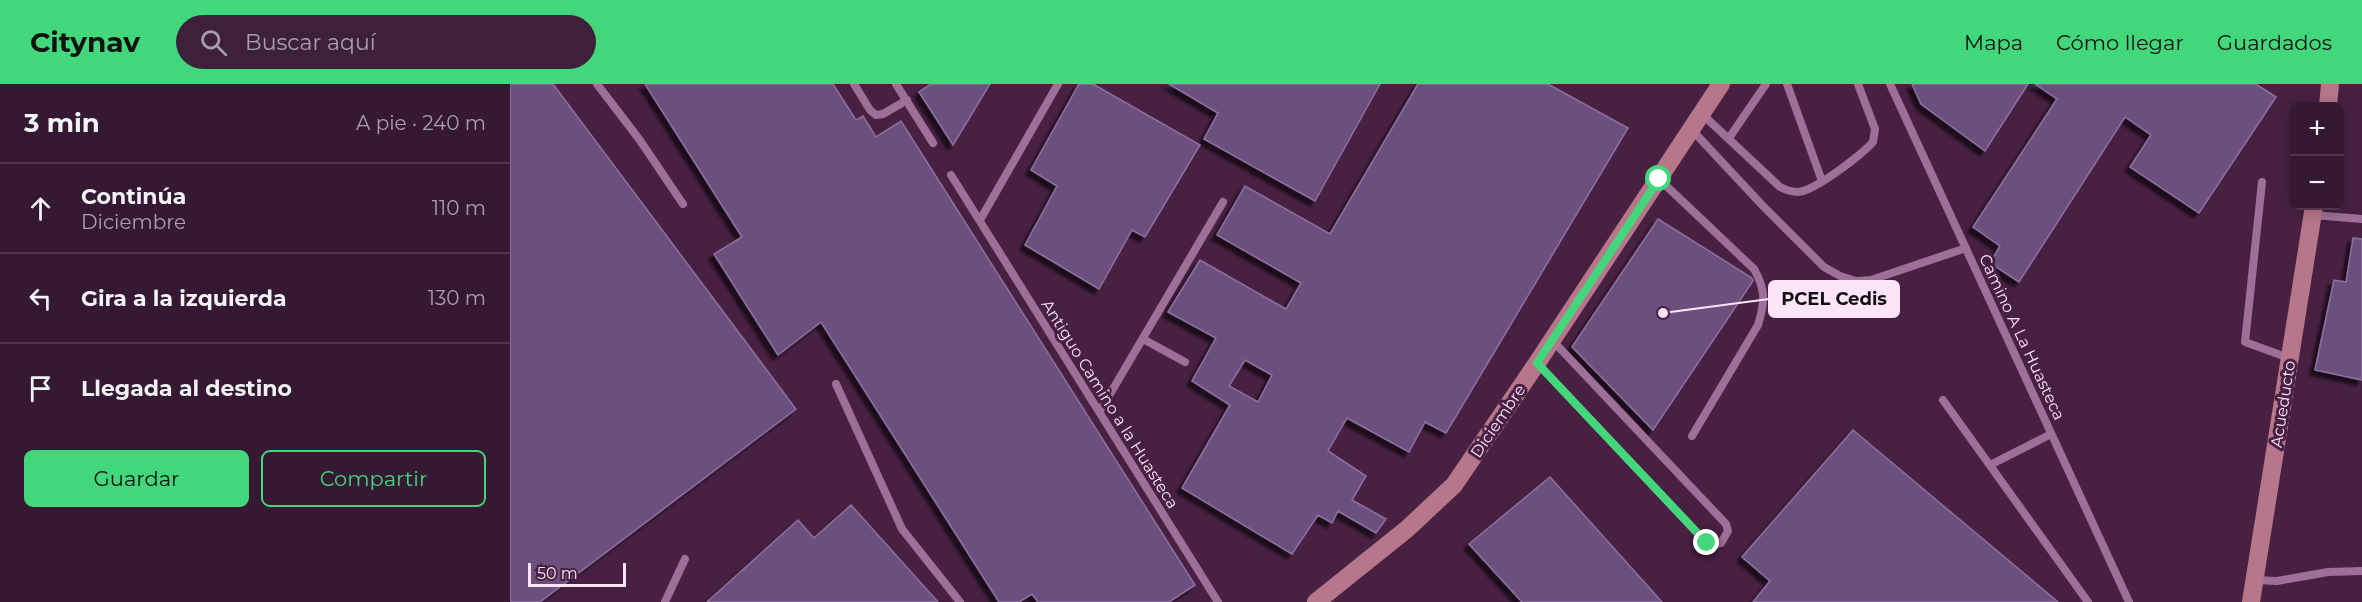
<!DOCTYPE html>
<html lang="es">
<head>
<meta charset="utf-8">
<style>
  :root { --surface:#351832; --page:#3d213a; --text:#f1f3f6; --muted:#aaa0ac; --line:#4f374d; --accent:#43d77b }
  body { margin:0; font-family:Montserrat,sans-serif; background:var(--page); color:var(--text) }
  .controls { position:absolute; right:18px; top:18px; display:grid; overflow:hidden; border-radius:9px; box-shadow:0 3px 15px #0003 }
  .controls button { width:54px; height:54px; display:grid; place-items:center; padding:0; border:0; border-bottom:2px solid var(--line); background:var(--surface); color:var(--text); font:30px sans-serif }
  .scale { position:absolute; left:18px; bottom:15px; width:98px; box-sizing:border-box; padding-left:6px; border:3px solid #fee4f9; border-top:0; font-size:16px; line-height:21px; white-space:nowrap; color:#fee4f9; -webkit-text-stroke:4px #472042; paint-order:stroke }
  .stop { position:absolute; width:18px; height:18px; margin:-14px; border:4px solid #43d77b; border-radius:50%; background:#fff }
  .stop.end { background:#43d77b; border-color:#fff; box-shadow:0 2px 6px #0008 }
  .list { margin:0; padding:0; list-style:none }
  h2 { display:flex; justify-content:space-between; align-items:center; height:78px; margin:0; padding:0 24px; font-size:26px }
  h2 small { font-size:20px; font-weight:400; color:var(--muted) }
  .list li { display:grid; grid-template-columns:39px 1fr auto; gap:18px; align-items:center; box-sizing:border-box; height:90px; padding:0 24px; border-top:2px solid var(--line) }
  .list b { display:block; font-size:22px; white-space:nowrap }
  .list p { margin:0; font-size:20px; white-space:nowrap; color:var(--muted) }
  .list em { font-size:20px; font-style:normal; color:var(--muted) }
  .actions { display:flex; gap:12px; padding:18px 24px }
  .actions a { flex:1; padding:14px 0; border:2px solid var(--accent); border-radius:9px; text-align:center; font-size:21px; color:var(--accent) }
  .actions .main { background:var(--accent); color:#111 }
  .icon { flex:none; width:33px; height:33px; fill:none; stroke:currentColor; stroke-width:2; stroke-linecap:round; stroke-linejoin:round }
  .map { position:relative; flex:none; width:1852px; height:518px; overflow:hidden }
  header { display:flex; align-items:center; gap:36px; box-sizing:border-box; height:84px; padding:0 30px; background:var(--accent); color:#111 }
  header strong { font-size:28px }
  nav { display:flex; gap:33px; margin-inline-start:auto; font-size:21px }
  .search { width:420px; height:54px; background:var(--page); display:flex; align-items:center; gap:15px; box-sizing:border-box; padding:0 21px; border-radius:33px; color:var(--muted); font-size:22px }
  main { display:flex }
  aside { flex:1; background:var(--surface) }
  .map>svg:first-child { display:block }
  .building { fill:#6c507d; stroke:#8d70a0; stroke-width:1.5; fill-rule:evenodd; filter:url(#shadow) }
  .lines { fill:none; stroke-linecap:round; stroke-linejoin:round }
  .lane { stroke:#9e7097; stroke-width:8 }
  .secondary { stroke:#b8768a; stroke-width:18 }
  .route { stroke:#43d77b; stroke-width:8 }
  .labels { text-anchor:middle; dominant-baseline:central; stroke-width:6; stroke-linejoin:round; paint-order:stroke }
  .street-label { font-size:16px; fill:#fee4f9; stroke:#472042 }
  .leader { fill:none; stroke:#fee4f9; stroke-width:2 }
  .callout-dot { fill:#fee4f9; stroke:#472042; stroke-width:2 }
  .callout { fill:#fee4f9; stroke:#fee4f9; stroke-width:2 }
  .callout-label { font-size:18px; text-anchor:middle; font-weight:bold; fill:#111 }
</style>
</head>
<body>
<header>
<strong>Citynav</strong>
<div class="search"><svg class="icon" aria-label="search" viewBox="0 0 24 24"><circle cx="10" cy="10" r="6"/><path d="M15 15l6 6"/></svg>Buscar aquí</div>
<nav><a>Mapa</a><a>Cómo llegar</a><a>Guardados</a></nav>
</header>
<main>
<aside>
<h2>3 min<small>A pie · 240 m</small></h2>
<ul class="list">
<li><svg class="icon" aria-label="ahead" viewBox="0 0 24 24"><path d="M12 20V5M6 11l6-6 6 6"/></svg><div><b>Continúa</b><p>Diciembre</p></div><em>110 m</em></li>
<li><svg class="icon" aria-label="left" viewBox="0 0 24 24"><path d="M17 20v-9H6M10 6l-5 5 5 5"/></svg><div><b>Gira a la izquierda</b></div><em>130 m</em></li>
<li><svg class="icon" aria-label="arrive" viewBox="0 0 24 24"><path d="M6 21V4h12l-3 4 3 4H6"/></svg><div><b>Llegada al destino</b></div></li>
</ul>
<div class="actions"><a class="main">Guardar</a><a>Compartir</a></div>
</aside>
<div class="map">
<svg width="1852" height="518" viewBox="0 0 1852 518">
  <defs>
    <filter id="shadow"><feDropShadow dx="-5" dy="5" stdDeviation="1.5" flood-color="#0009"/></filter>
  </defs>
  <rect width="100%" height="100%" fill="#472042"/>
  <g class="building">
    <polygon points="0,0 43,0 286,325 30,518 0,518"/>
    <polygon points="135,0 323,0 346,36 353,32 366,53 391,37 685,501 659,518 528,518 522,510 509,518 489,518 311,238 268,271 204,170 232,153"/>
    <polygon points="421,0 480,0 443,61 409,8"/>
    <polygon points="569,0 583,0 690,61 635,153 622,146 589,205 515,161 547,102 521,86"/>
    <polygon points="659,0 870,0 805,117 694,55 708,29"/>
    <path d="M908,0H1038L1118,44L936,349L915,338L899,368L837,334L818,367L856,392L842,416L876,435L866,449L828,427L822,439L808,431L782,470L672,404L720,321L682,297L706,254L658,228L690,176L776,225L791,199L707,151L735,102L820,150ZM735,276L762,291L748,318L719,302Z"/>
    <polygon points="1402,0 1518,0 1475,67 1411,20"/>
    <polygon points="1525,0 1746,0 1766,13 1689,129 1620,83 1641,51 1615,33 1509,198 1480,179 1490,162 1463,143 1547,15"/>
    <polygon points="1148,135 1242,194 1243,197 1143,346 1062,263"/>
    <polygon points="1843,154 1852,155 1852,296 1805,286 1824,196 1836,198"/>
    <polygon points="1343,346 1548,518 1243,518 1260,497 1232,473"/>
    <polygon points="1040,393 1152,518 1012,518 959,460"/>
    <polygon points="341,421 428,518 197,518 288,436 304,454"/>
  </g>
  <g class="lines">
    <g class="lane">
      <polyline points="87,0 129,55 173,120"/>
      <polyline points="344,0 360,26 366,31 373,30 397,16"/>
      <polyline points="386,0 423,59"/>
      <polyline points="1277,0 1312,97"/>
      <polyline points="1380,0 1619,518"/>
      <path d="M1192,30L1270,103C1276,106 1281,108 1288,108C1305,107 1351,71 1363,58L1365,45L1348,0"/>
      <polyline points="1182,46 1253,122 1314,183 1330,192 1346,197 1361,196 1456,164"/>
      <polyline points="1219,54 1256,0"/>
      <polyline points="441,91 708,518"/>
      <path d="M1149,95L1244,185C1256,206 1255,218 1248,241L1182,352"/>
      <polyline points="1752,98 1735,258 1779,274"/>
      <polyline points="1803,131 1852,135"/>
      <polyline points="470,136 548,0"/>
      <polyline points="633,255 675,278"/>
      <polyline points="1028,280 1192,454 1202,461 1211,459 1218,447 1216,440 1043,257"/>
      <polyline points="326,300 392,445 450,518"/>
      <polyline points="1433,316 1578,518"/>
      <polyline points="590,327 713,118"/>
      <polyline points="1480,381 1541,350"/>
      <polyline points="1745,496 1767,497 1818,488 1852,487"/>
      <polyline points="155,518 175,475"/>
    </g>
    <g class="secondary">
      <polyline points="1818,22 1820,0"/>
      <polyline points="806,518 897,445 944,401 1027,279 1211,0"/>
      <polyline points="1741,518 1804,122"/>
    </g>
  </g>
  <g class="lines">
    <polyline class="route" points="1149,95 1027,279 1197,459"/>
  </g>
  <g class="labels">
    <g class="street-label">
      <text transform="translate(1512 253) rotate(65)">Camino A La Huasteca</text>
      <text transform="translate(600 320) rotate(58)">Antiguo Camino a la Huasteca</text>
      <text transform="translate(1773 320) rotate(-81)">Acueducto</text>
      <text transform="translate(988 337) rotate(-56)">Diciembre</text>
    </g>
  </g>
  <path class="leader" d="M1153 229L1259 215"/>
  <circle class="callout-dot" cx="1153" cy="229" r="6"/>
  <rect class="callout" x="1259" y="197" width="130" height="36" rx="6"/>
  <g class="callout-label">
    <text x="1324" y="221">PCEL Cedis</text>
  </g>
</svg>
<div class="controls">
<button>+</button>
<button>−</button>
</div>
<div class="scale">50 m</div>
<div class="stop" style="left:1149px;top:95px"></div>
<div class="stop end" style="left:1197px;top:459px"></div>
</div>
</main>
</body>
</html>
